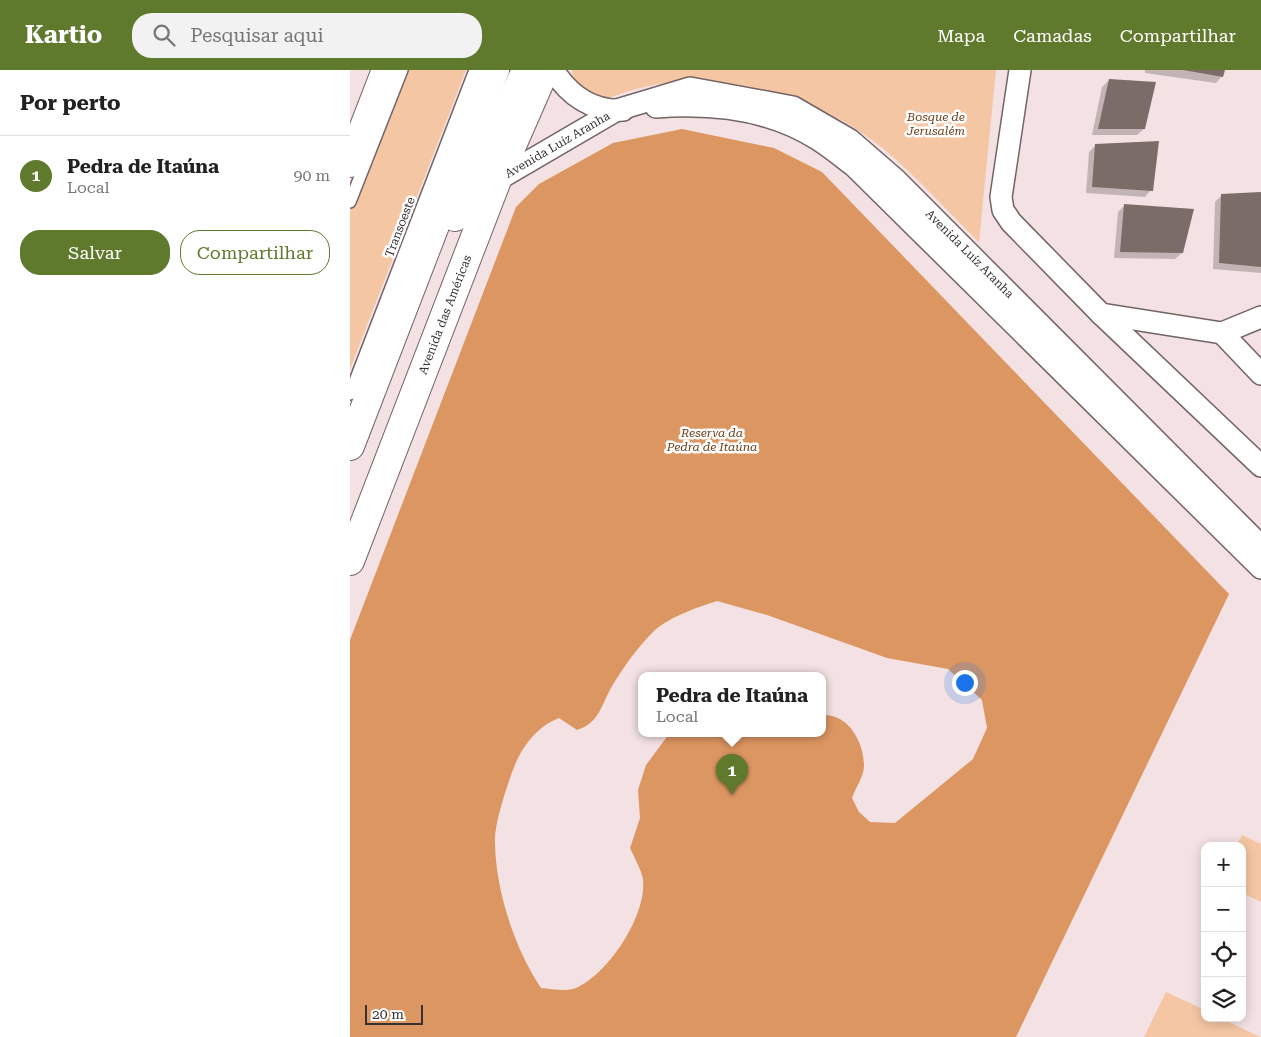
<!DOCTYPE html>
<html lang="pt">
<head>
<meta charset="utf-8">
<style>
  :root { --surface:#fff; --page:#f2f2f2; --text:#222; --muted:#767676; --line:#e0e0e0; --accent:#5f792d }
  body { margin:0; font-family:"Roboto Serif",serif; background:var(--page); color:var(--text) }
  .controls { position:absolute; right:15px; bottom:15px; display:grid; overflow:hidden; border-radius:10px; box-shadow:0 2px 12px #0003 }
  .controls button { width:45px; height:45px; display:grid; place-items:center; padding:0; border:0; border-bottom:1px solid var(--line); background:var(--surface); color:var(--text); font:25px sans-serif }
  .scale { position:absolute; left:15px; bottom:12px; width:58px; box-sizing:border-box; padding-left:5px; border:2px solid #383132; border-top:0; font-size:14px; line-height:18px; white-space:nowrap; color:#383132; -webkit-text-stroke:4px #fff; paint-order:stroke }
  .you { position:absolute; left:614px; top:612px; width:18px; height:18px; margin:-12px; border:4px solid #fff; border-radius:50%; background:#1a73e8; box-shadow:0 0 0 8px #1a73e833 }
  .badge { display:grid; place-items:center; width:32px; height:32px; border-radius:50%; background:var(--accent); color:#fff; font-size:16px; font-weight:700 }
  .pin { position:absolute; translate:-50% -41px; filter:drop-shadow(0 1px 2px #0008) }
  .pin::after { content:''; position:absolute; top:26px; width:18px; height:15px; background:inherit; clip-path:polygon(0 0,100% 0,50% 100%) }
  .popup { position:absolute; left:288px; top:602px; width:188px; height:65px; box-sizing:border-box; display:grid; place-content:center; border-radius:10px; background:var(--surface); filter:drop-shadow(0 1px 4px #0005); font-size:16px; white-space:nowrap; color:var(--muted) }
  .popup b { font-size:19px; color:var(--text) }
  .popup::after { content:''; position:absolute; left:50%; top:100%; margin-left:-10px; border:10px solid transparent; border-top-color:var(--surface) }
  .list { margin:0; padding:0; list-style:none }
  h2 { display:flex; justify-content:space-between; align-items:center; height:65px; margin:0; padding:0 20px; font-size:21px }
  h2 small { font-size:16px; font-weight:400; color:var(--muted) }
  .list li { display:grid; grid-template-columns:32px 1fr auto; gap:15px; align-items:center; box-sizing:border-box; height:80px; padding:0 20px; border-top:1px solid var(--line) }
  .list b { display:block; font-size:19px; white-space:nowrap }
  .list p { margin:0; font-size:16px; white-space:nowrap; color:var(--muted) }
  .list em { font-size:16px; font-style:normal; color:var(--muted) }
  .actions { display:flex; gap:10px; padding:15px 20px }
  .actions a { flex:1; padding:11px 0; border:1px solid var(--accent); border-radius:20px; text-align:center; font-size:18px; color:var(--accent) }
  .actions .main { background:var(--accent); color:#fff }
  .icon { flex:none; width:28px; height:28px; fill:none; stroke:currentColor; stroke-width:2; stroke-linecap:round; stroke-linejoin:round }
  .map { position:relative; flex:none; width:911px; height:967px; overflow:hidden }
  header { display:flex; align-items:center; gap:30px; box-sizing:border-box; height:70px; padding:0 25px; background:var(--accent); color:#fff }
  header strong { font-size:24px }
  nav { display:flex; gap:28px; margin-inline-start:auto; font-size:18px }
  .search { width:350px; height:45px; background:var(--page); display:flex; align-items:center; gap:12px; box-sizing:border-box; padding:0 18px; border-radius:20px; color:var(--muted); font-size:19px }
  main { display:flex }
  aside { flex:1; background:var(--surface) }
  .map>svg:first-child { display:block }
  .green { fill:#f4c6a4 }
  .forest { fill:#dc9661; fill-rule:evenodd }
  .shadow { fill:#0003 }
  .building { fill:#7b6c68 }
  .lines { fill:none; stroke-linecap:round; stroke-linejoin:round }
  .lane-casing { stroke:#736465; stroke-width:14 }
  .street-casing { stroke:#736465; stroke-width:24 }
  .secondary-casing { stroke:#736465; stroke-width:30 }
  .highway-casing { stroke:#736465; stroke-width:30 }
  .lane { stroke:#fff; stroke-width:11 }
  .street { stroke:#fff; stroke-width:21 }
  .secondary { stroke:#fff; stroke-width:28 }
  .highway { stroke:#fff; stroke-width:28 }
  .labels { text-anchor:middle; dominant-baseline:central; stroke-width:5; stroke-linejoin:round; paint-order:stroke }
  .park-label { font-size:12px; font-style:italic; fill:#6d3e17; stroke:#fff }
  .street-label { font-size:12px; fill:#383132; stroke:#fff }
</style>
</head>
<body>
<header>
<strong>Kartio</strong>
<div class="search"><svg class="icon" aria-label="search" viewBox="0 0 24 24"><circle cx="10" cy="10" r="6"/><path d="M15 15l6 6"/></svg>Pesquisar aqui</div>
<nav><a>Mapa</a><a>Camadas</a><a>Compartilhar</a></nav>
</header>
<main>
<aside>
<h2>Por perto<small></small></h2>
<ul class="list">
<li><span class="badge">1</span><div><b>Pedra de Itaúna</b><p>Local</p></div><em>90 m</em></li>
</ul>
<div class="actions"><a class="main">Salvar</a><a>Compartilhar</a></div>
</aside>
<div class="map">
<svg width="911" height="967" viewBox="0 0 911 967">
  <rect width="100%" height="100%" fill="#f3e1e3"/>
  <g class="green">
    <polygon points="57,0 116,0 0,299 0,142"/>
    <path d="M222,0H646L629,172C598,142 569,109 536,81C479,33 402,9 327,12C302,13 274,22 250,31L223,10Z"/>
    <polygon points="892,765 911,774 911,832 892,823 892,776 886,776"/>
    <polygon points="816,922 855,940 855,948 871,948 910,967 794,967"/>
  </g>
  <path class="forest" d="M332,59L424,78L472,102L879,524L666,967H0V570L166,137L189,114L263,73ZM367,531L417,545L537,588L598,599L632,630L637,658L623,689L545,753L520,752L509,742L502,728C505,719 514,706 514,696C514,672 498,643 472,645V664H319L296,695L288,720L290,748L280,778C284,787 291,799 293,809C297,846 258,904 226,918C216,922 202,919 191,918C165,879 146,822 145,774C144,756 154,726 160,708C168,683 183,658 209,648L227,660C249,653 251,636 261,618C272,599 287,578 302,563C316,548 348,537 367,531Z"/>
  <g class="shadow">
    <polygon points="795,0 873,0 872,6 866,13 795,3"/>
    <polygon points="759,10 794,59 787,65 742,65 752,17"/>
    <polygon points="746,75 801,120 795,127 736,123 739,82"/>
    <polygon points="911,123 911,203 863,199 865,132 872,125"/>
    <polygon points="774,136 832,183 825,189 764,188 768,142"/>
  </g>
  <g class="building">
    <polygon points="833,0 875,0 873,7"/>
    <polygon points="759,9 806,12 795,59 748,59"/>
    <polygon points="809,71 803,121 742,117 745,74"/>
    <polygon points="911,122 911,197 869,193 871,124"/>
    <polygon points="774,134 844,139 833,183 770,182"/>
  </g>
  <g class="lines">
    <defs>
      <g id="lane">
        <polyline points="0,132 52,0"/>
        <polyline points="0,324 125,0"/>
      </g>
      <g id="street">
        <path d="M203,0C219,25 242,42 273,40"/>
        <polyline points="670,0 651,127 653,140 661,152 751,244 911,396"/>
        <path d="M306,37C360,33 420,39 467,69C480,77 492,87 504,96L911,498"/>
        <path id="s1" d="M147,110L267,40L340,18L443,37L500,70L545,109L911,476"/>
        <polyline points="751,244 872,263 911,247"/>
        <polyline points="872,263 911,304"/>
      </g>
      <g id="secondary">
        <path id="s2" d="M0,491L147,110L195,0"/>
      </g>
      <g id="highway">
        <polyline points="0,93 36,0"/>
        <polyline points="105,147 144,71 176,0"/>
        <polyline points="0,376 145,0"/>
      </g>
    </defs>
    <use href="#lane" class="lane-casing"/>
    <use href="#street" class="street-casing"/>
    <use href="#secondary" class="secondary-casing"/>
    <use href="#highway" class="highway-casing"/>
    <use href="#lane" class="lane"/>
    <use href="#street" class="street"/>
    <use href="#secondary" class="secondary"/>
    <use href="#highway" class="highway"/>
  </g>
  <g class="labels">
    <g class="park-label">
      <text x="586" y="47">Bosque de<tspan x="586" dy="14">Jerusalém</tspan></text>
      <text x="362" y="363">Reserva da<tspan x="362" dy="14">Pedra de Itaúna</tspan></text>
    </g>
    <g class="street-label">
      <text stroke="none"><textPath href="#s1" startOffset="70">Avenida Luíz Aranha</textPath></text>
      <text transform="translate(50 157) rotate(-69)">Transoeste</text>
      <text stroke="none"><textPath href="#s1" startOffset="551">Avenida Luíz Aranha</textPath></text>
      <text stroke="none"><textPath href="#s2" startOffset="264">Avenida das Américas</textPath></text>
    </g>
  </g>
</svg>
<div class="controls">
<button>+</button>
<button>−</button>
<button><svg class="icon" aria-label="locate" viewBox="0 0 24 24"><circle cx="12" cy="12" r="6"/><path d="M12 2v4M12 18v4M2 12h4M18 12h4"/></svg></button>
<button><svg class="icon" aria-label="layers" viewBox="0 0 24 24"><path d="M12 4l9 5-9 5-9-5zM3 14l9 5 9-5"/></svg></button>
</div>
<div class="scale">20 m</div>
<div class="you"></div>
<div class="pin badge" style="left:382px;top:725px">1</div>
<div class="popup"><b>Pedra de Itaúna</b>Local</div>
</div>
</main>
</body>
</html>
